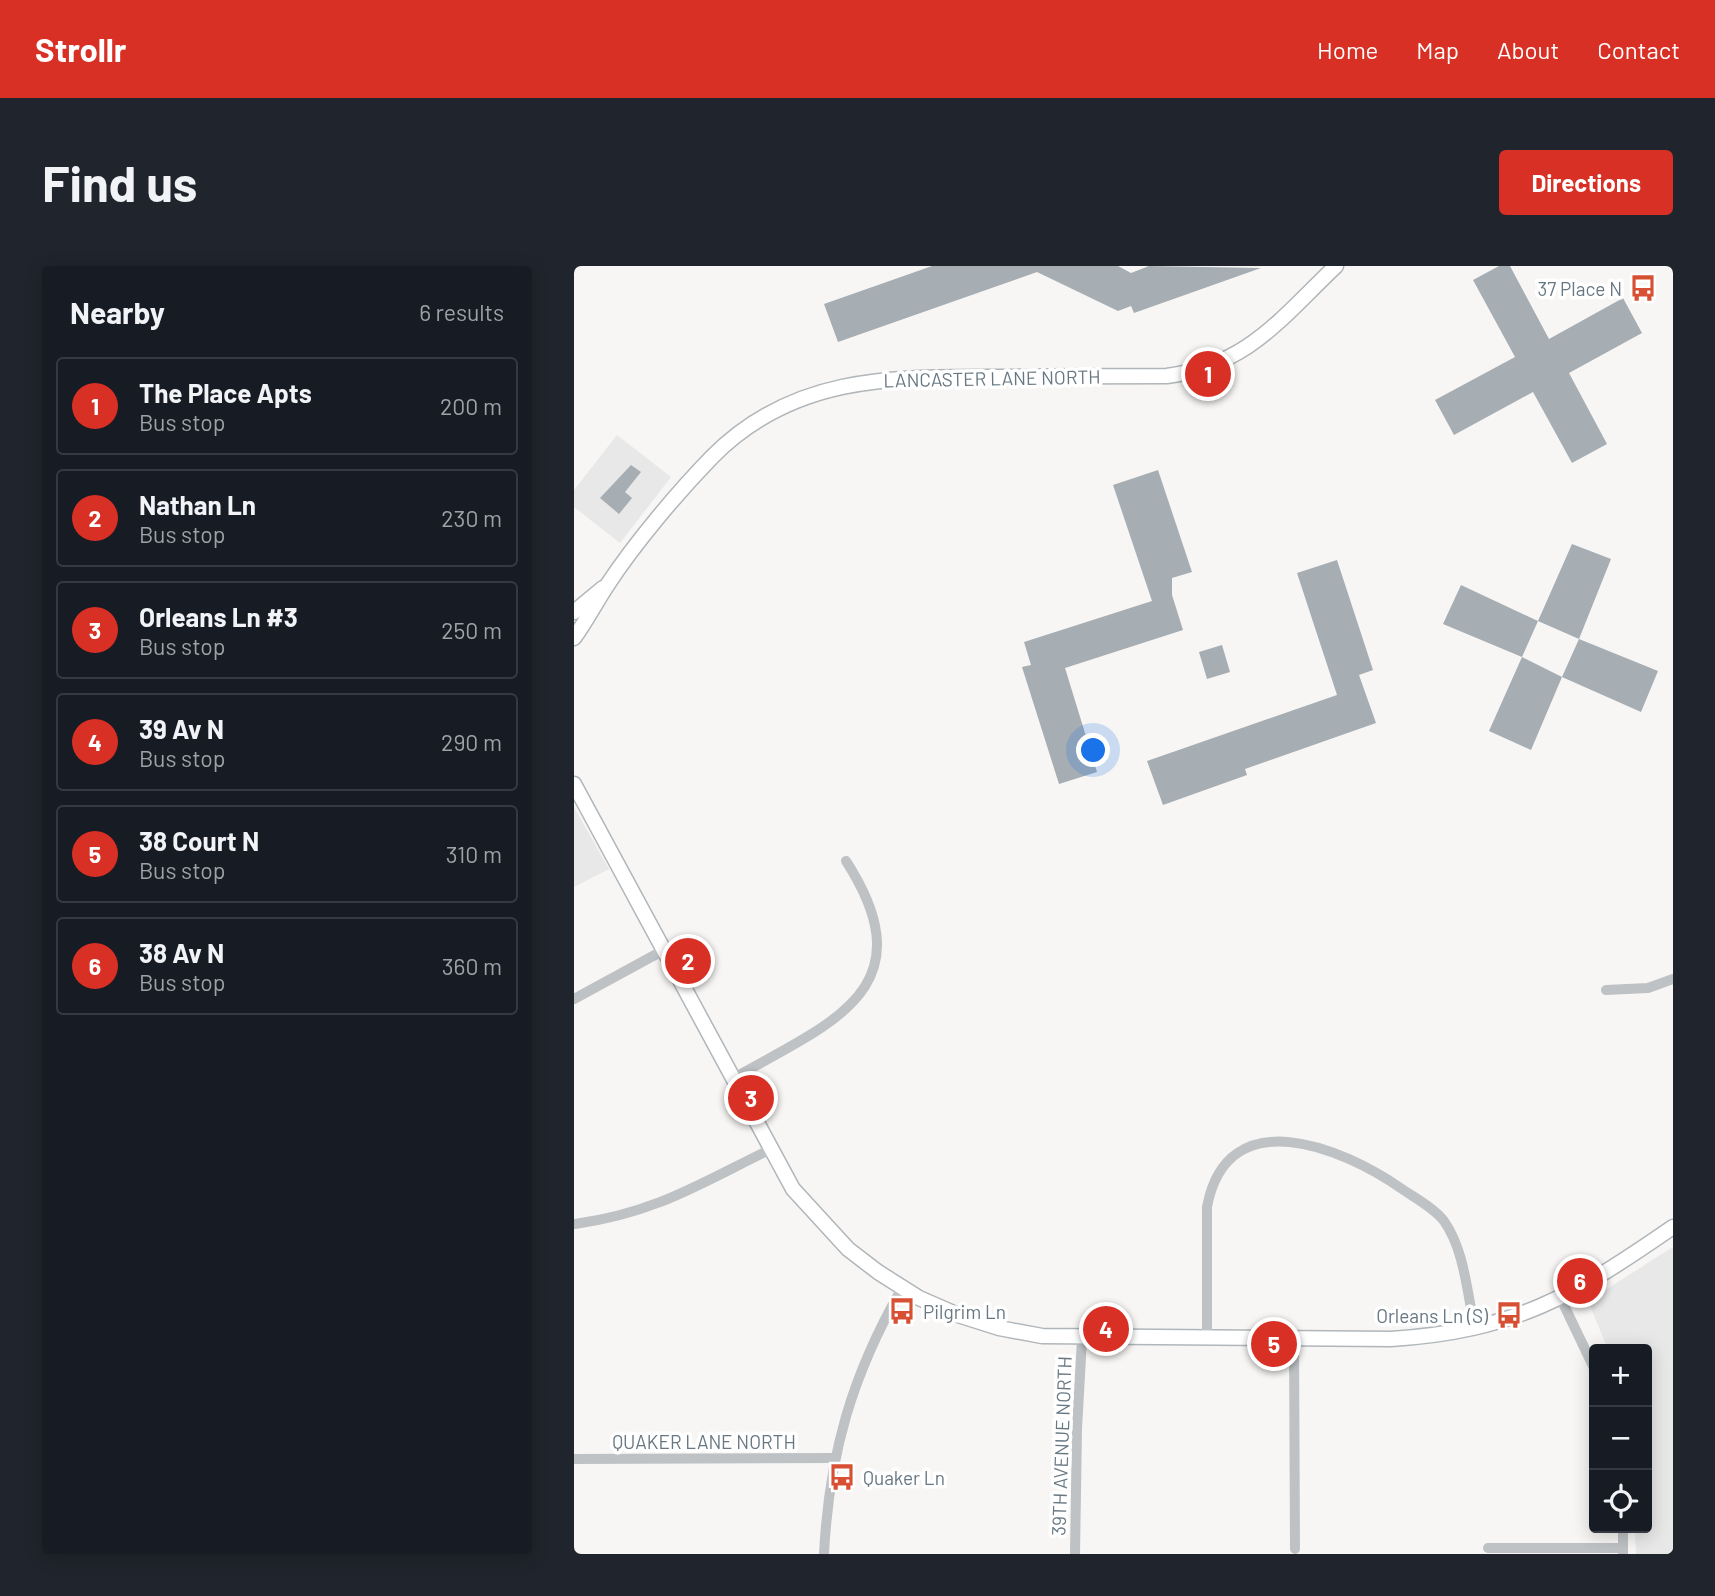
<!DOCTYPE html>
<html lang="en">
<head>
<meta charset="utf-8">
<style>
  :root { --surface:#171b24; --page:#20242c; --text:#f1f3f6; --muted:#9ea1a6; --line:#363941; --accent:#d93025 }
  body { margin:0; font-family:Barlow,sans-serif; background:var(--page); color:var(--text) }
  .controls { position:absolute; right:21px; bottom:21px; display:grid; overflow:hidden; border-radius:7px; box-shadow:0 4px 18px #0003 }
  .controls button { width:63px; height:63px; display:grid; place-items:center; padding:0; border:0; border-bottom:2px solid var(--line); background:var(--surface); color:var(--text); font:35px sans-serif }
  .you { position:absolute; left:520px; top:485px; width:24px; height:24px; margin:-18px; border:5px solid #fff; border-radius:50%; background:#1a73e8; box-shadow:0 0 0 10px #1a73e833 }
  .badge { display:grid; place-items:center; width:46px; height:46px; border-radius:50%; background:var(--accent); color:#fff; font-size:23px; font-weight:700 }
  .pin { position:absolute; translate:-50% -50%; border:4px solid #fff; box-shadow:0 2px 7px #0006 }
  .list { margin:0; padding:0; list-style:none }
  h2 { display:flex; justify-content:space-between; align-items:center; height:91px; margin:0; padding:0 28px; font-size:30px }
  h2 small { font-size:23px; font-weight:400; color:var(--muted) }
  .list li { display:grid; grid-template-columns:46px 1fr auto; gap:21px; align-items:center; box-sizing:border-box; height:98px; margin:0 14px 14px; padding:0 14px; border:2px solid var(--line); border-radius:7px }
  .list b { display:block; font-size:26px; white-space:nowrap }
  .list p { margin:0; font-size:23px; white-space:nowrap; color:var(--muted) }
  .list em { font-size:23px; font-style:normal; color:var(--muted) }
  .icon { flex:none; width:38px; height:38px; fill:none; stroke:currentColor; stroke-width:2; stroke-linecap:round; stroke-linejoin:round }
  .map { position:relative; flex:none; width:1099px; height:1288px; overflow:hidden; border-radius:7px }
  header { display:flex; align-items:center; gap:42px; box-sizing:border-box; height:98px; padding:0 35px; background:var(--accent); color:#fff }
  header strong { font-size:33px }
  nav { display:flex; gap:38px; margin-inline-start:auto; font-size:24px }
  .intro { display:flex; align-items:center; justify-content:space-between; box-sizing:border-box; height:168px; padding:0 42px }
  h1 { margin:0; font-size:49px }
  .button { padding:18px 32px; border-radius:7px; background:var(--accent); color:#fff; font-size:24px; font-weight:700 }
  main { display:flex; gap:42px; padding:0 42px }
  aside { flex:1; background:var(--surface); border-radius:7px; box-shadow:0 4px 18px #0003 }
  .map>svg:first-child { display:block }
  .built { fill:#e7e8e7 }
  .building { fill:#a6adb3 }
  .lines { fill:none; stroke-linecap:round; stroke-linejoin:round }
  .secondary-casing { stroke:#b0b6ba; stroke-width:17 }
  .street { stroke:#bec2c5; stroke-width:10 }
  .secondary { stroke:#fff; stroke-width:14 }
  .labels { text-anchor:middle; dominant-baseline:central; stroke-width:7; stroke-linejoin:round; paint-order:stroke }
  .poi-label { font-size:19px; fill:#687883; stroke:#fff; text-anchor:end }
  .street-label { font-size:19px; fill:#687883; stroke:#fff }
</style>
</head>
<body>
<header>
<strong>Strollr</strong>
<nav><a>Home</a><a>Map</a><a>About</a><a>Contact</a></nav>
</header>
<div class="intro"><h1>Find us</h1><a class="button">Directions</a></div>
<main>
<aside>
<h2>Nearby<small>6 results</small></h2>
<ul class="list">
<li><span class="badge">1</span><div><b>The Place Apts</b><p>Bus stop</p></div><em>200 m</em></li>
<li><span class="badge">2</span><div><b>Nathan Ln</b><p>Bus stop</p></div><em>230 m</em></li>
<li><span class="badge">3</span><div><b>Orleans Ln #3</b><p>Bus stop</p></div><em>250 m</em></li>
<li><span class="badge">4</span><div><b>39 Av N</b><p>Bus stop</p></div><em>290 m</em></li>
<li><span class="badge">5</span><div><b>38 Court N</b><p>Bus stop</p></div><em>310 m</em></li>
<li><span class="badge">6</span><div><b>38 Av N</b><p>Bus stop</p></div><em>360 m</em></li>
</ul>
</aside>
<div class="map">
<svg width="1099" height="1288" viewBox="0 0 1099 1288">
  <rect width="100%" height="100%" fill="#f7f6f4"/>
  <g class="built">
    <polygon points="43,169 97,211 46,277 0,241 0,224"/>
    <polygon points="0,541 35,603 0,621"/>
    <polygon points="1099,981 1099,1288 1062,1288 1061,1262 1073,1262 1073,1083 1034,1083 1014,1035"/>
  </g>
  <g class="building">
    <polygon points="358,0 544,0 557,7 575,0 687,2 560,47 557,40 544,45 463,6 264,76 250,38"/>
    <polygon points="925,0 936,0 975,73 1049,32 1068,67 995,107 1033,178 998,197 959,126 880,169 861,134 941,91 899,14"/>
    <polygon points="57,199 67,206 51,226 58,232 45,248 26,232"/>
    <polygon points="584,204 618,306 598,312 598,329 609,364 491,402 523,506 485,518 448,401 457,399 450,376 578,335 539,219"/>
    <polygon points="998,278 1037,293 1005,373 964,355"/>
    <polygon points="763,294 799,404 785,409 802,457 671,503 673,509 589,539 573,495 763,429 723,307"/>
    <polygon points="887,319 964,355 948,391 869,358"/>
    <polygon points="1005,373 1084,405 1067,446 988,411"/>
    <polygon points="648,379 656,406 633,413 625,386"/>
    <polygon points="948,391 988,411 957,484 915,465"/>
  </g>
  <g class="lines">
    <defs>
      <g id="secondary">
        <polyline points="0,346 29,322"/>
        <path d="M0,372C13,354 22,336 34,318C61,277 103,227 138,191C219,109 318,111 424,111C480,110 537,110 593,110C674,99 706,53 762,0"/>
        <path d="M0,518L219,923L274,983L304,1006L345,1032L384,1049L425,1062L468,1070L817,1073C941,1065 999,1030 1099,961"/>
      </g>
    </defs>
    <use href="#secondary" class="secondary-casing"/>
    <g class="street">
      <polyline points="1032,724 1074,722 1099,713"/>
      <polyline points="0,733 90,684"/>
      <path d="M158,813C256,757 355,724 272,595"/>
      <path d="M1,958C81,947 125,918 195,884"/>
      <polyline points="987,1033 1020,1102"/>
      <path d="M633,1073V941C653,834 768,881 828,923C841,932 860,942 870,955C891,985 893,1028 901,1063"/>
      <polyline points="720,1073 721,1283"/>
      <polyline points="0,1193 259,1192"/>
      <polyline points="1049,1262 1049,1287"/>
      <polyline points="914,1282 1049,1282"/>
      <path d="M250,1288C255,1188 278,1109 328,1022"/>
      <polyline points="501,1288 503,1163 508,1073"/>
    </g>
    <use href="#secondary" class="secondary"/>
  </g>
  <defs>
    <symbol id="bus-bare" viewBox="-9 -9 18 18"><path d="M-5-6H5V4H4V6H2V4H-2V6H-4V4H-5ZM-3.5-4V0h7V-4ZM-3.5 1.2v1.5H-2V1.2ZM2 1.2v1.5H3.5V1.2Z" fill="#d75034" stroke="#fff" stroke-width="2.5" paint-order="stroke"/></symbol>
  </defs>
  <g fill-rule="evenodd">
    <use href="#bus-bare" x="1050" y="3" width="38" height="38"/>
    <use href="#bus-bare" x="309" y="1026" width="38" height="38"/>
    <use href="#bus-bare" x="916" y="1030" width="38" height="38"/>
    <use href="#bus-bare" x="249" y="1192" width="38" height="38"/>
  </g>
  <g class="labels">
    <g class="poi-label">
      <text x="1048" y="22">37 Place N</text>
      <text x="349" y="1045" text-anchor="start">Pilgrim Ln</text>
      <text x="914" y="1049">Orleans Ln (S)</text>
      <text x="289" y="1211" text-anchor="start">Quaker Ln</text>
    </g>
    <g class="street-label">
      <text transform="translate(418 112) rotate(-1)">LANCASTER LANE NORTH</text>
      <text x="130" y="1175">QUAKER LANE NORTH</text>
      <text transform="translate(487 1180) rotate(-88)">39TH AVENUE NORTH</text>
    </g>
  </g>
</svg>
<div class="controls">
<button>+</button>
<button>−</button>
<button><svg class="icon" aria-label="locate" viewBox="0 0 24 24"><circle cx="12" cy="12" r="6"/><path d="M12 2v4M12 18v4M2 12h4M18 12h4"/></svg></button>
</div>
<div class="you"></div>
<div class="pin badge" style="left:634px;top:108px">1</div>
<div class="pin badge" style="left:114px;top:695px">2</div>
<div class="pin badge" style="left:177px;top:832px">3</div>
<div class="pin badge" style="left:532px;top:1063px">4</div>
<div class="pin badge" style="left:700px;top:1078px">5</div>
<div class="pin badge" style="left:1006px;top:1015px">6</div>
</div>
</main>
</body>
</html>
